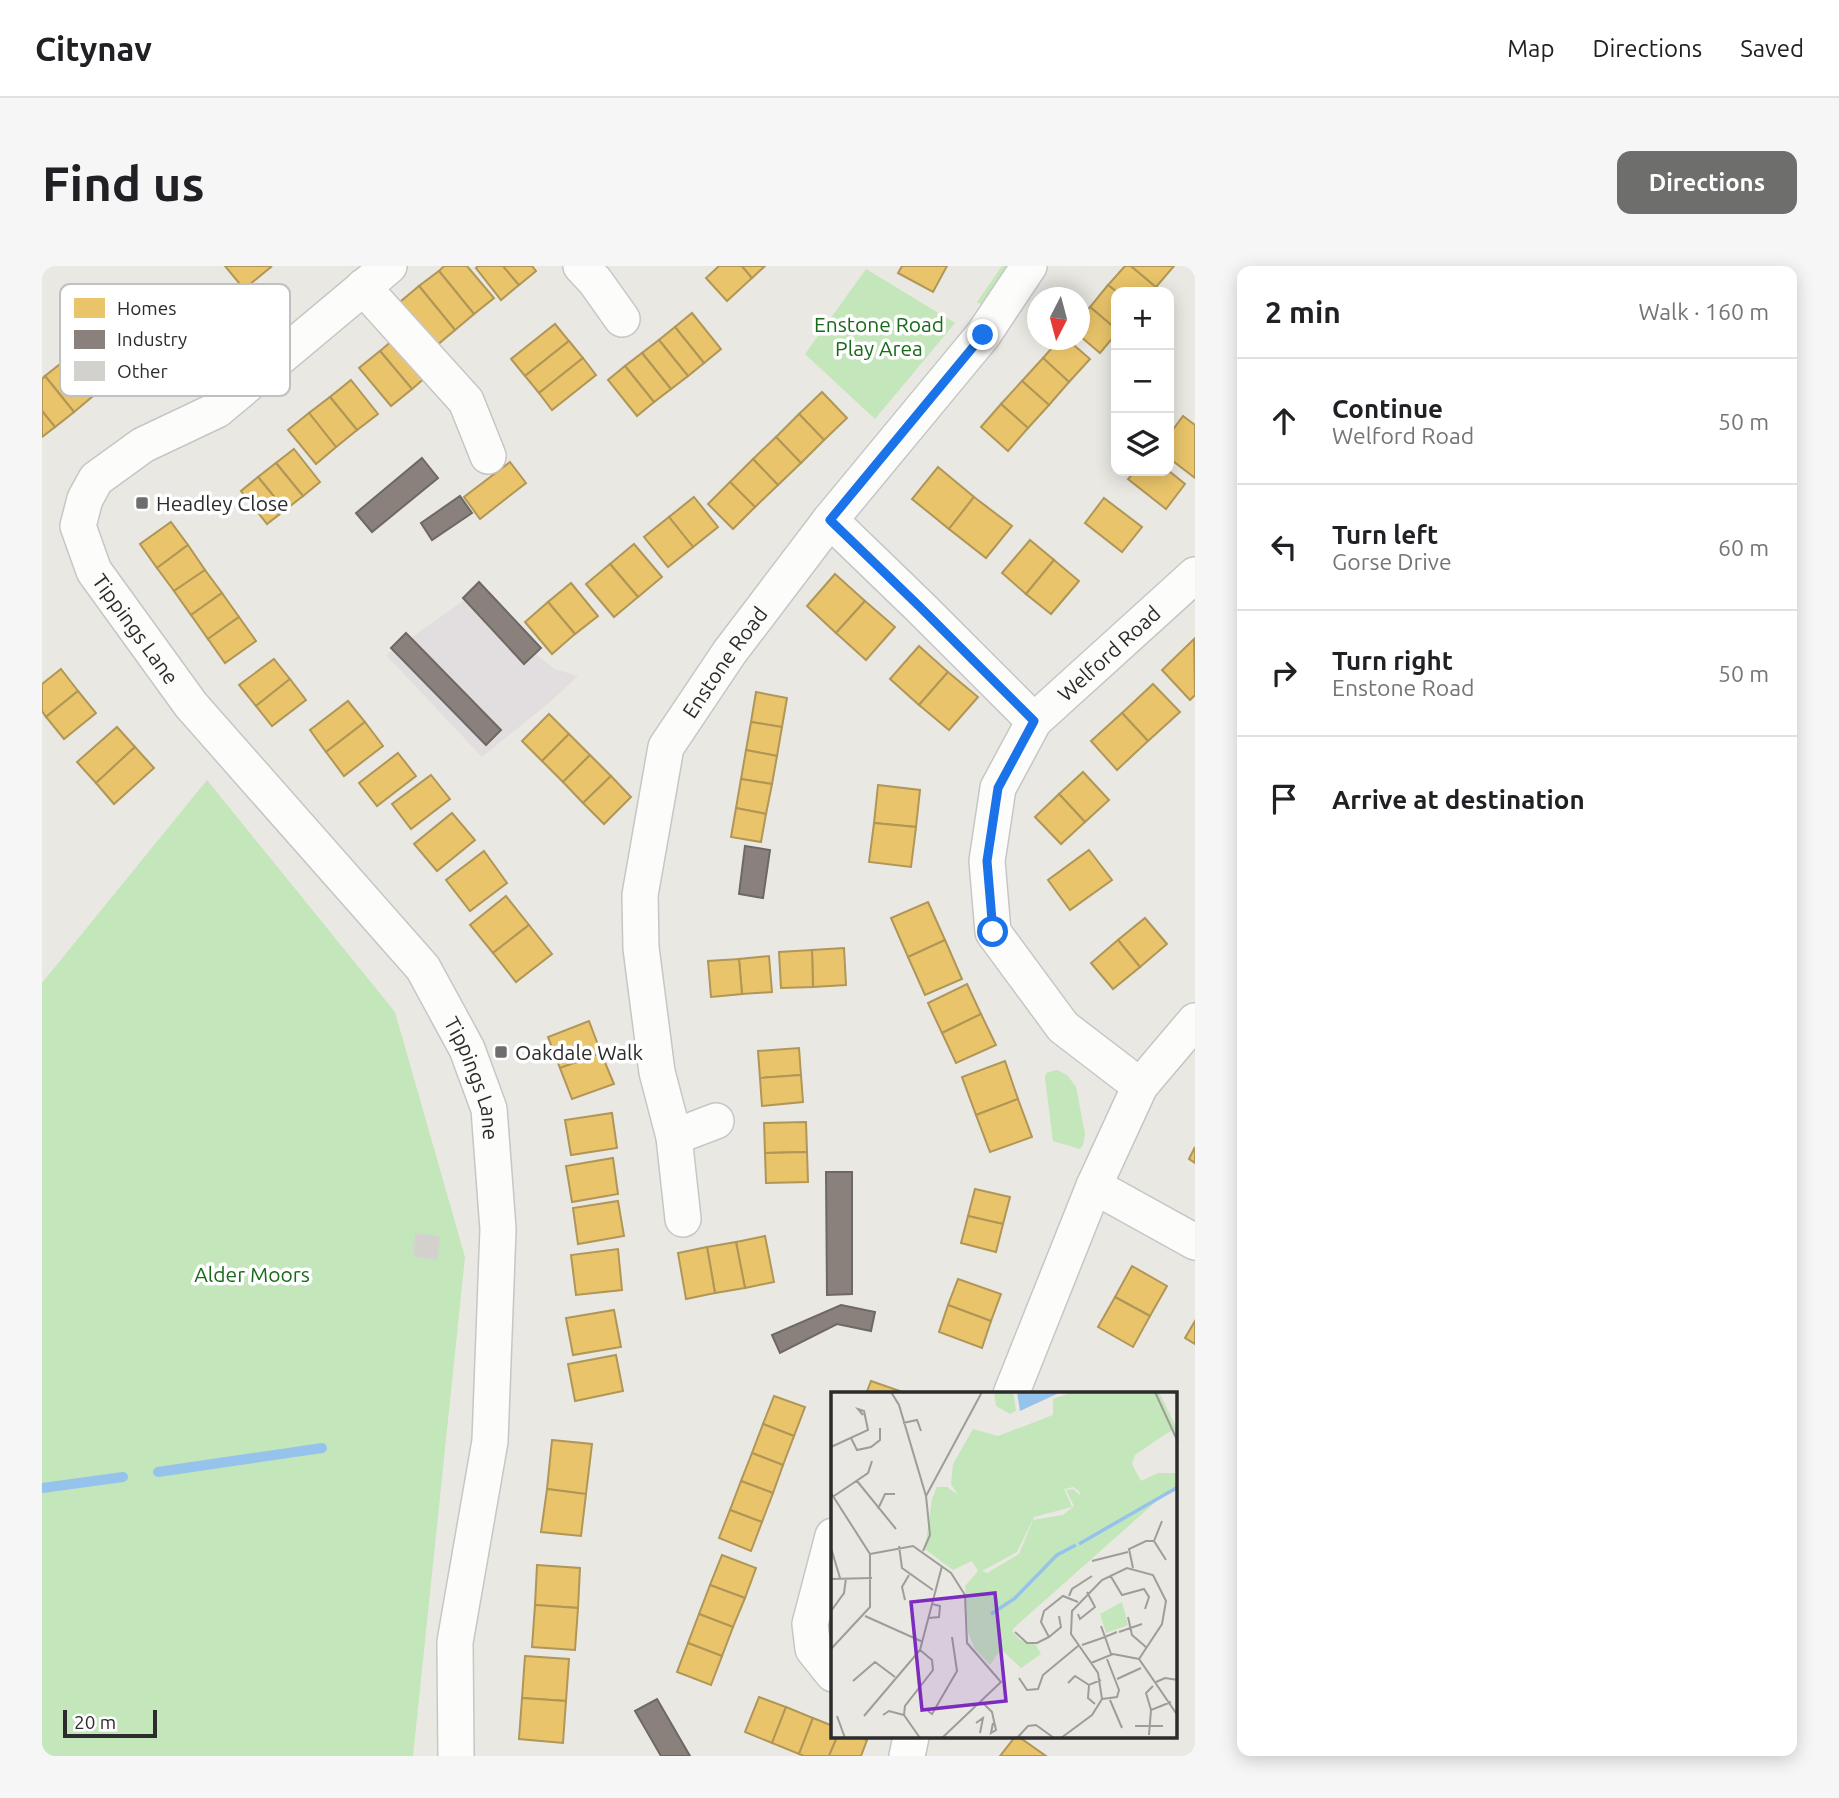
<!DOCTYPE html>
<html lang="en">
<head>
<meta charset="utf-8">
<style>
  :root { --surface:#fff; --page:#f6f6f6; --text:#202124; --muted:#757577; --line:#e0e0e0; --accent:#6e6e6c }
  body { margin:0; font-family:Ubuntu,sans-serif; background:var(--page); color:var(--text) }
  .controls { position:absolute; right:21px; top:21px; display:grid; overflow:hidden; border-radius:14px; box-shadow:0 4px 18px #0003 }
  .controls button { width:63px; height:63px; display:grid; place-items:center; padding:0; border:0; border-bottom:2px solid var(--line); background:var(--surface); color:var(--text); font:35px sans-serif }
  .compass { position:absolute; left:985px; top:21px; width:63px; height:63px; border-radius:50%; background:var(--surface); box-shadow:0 4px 18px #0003; rotate:186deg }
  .scale { position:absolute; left:21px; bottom:18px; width:94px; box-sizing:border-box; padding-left:7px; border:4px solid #2c2c2c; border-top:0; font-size:19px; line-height:24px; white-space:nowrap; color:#2c2c2c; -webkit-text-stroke:5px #fff; paint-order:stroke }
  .stop { position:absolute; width:21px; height:21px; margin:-16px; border:5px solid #1a73e8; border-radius:50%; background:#fff }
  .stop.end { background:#1a73e8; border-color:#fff; box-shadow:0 2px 7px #0008 }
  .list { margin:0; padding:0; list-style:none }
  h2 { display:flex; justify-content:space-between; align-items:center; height:91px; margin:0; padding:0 28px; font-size:30px }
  h2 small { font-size:23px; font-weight:400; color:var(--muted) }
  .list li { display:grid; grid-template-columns:46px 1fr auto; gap:21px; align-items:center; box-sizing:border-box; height:126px; padding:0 28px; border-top:2px solid var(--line) }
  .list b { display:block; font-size:26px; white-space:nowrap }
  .list p { margin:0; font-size:23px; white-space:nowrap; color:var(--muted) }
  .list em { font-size:23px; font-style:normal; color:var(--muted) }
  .icon { flex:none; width:38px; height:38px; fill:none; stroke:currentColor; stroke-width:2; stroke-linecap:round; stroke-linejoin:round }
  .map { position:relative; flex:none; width:1153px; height:1490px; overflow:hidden; border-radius:14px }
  header { display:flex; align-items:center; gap:42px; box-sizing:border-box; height:98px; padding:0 35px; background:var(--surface); border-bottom:2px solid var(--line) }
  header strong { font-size:33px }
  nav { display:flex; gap:38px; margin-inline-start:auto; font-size:24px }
  .intro { display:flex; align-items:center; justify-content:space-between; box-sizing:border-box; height:168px; padding:0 42px }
  h1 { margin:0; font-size:49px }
  .button { padding:18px 32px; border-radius:14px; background:var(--accent); color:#fff; font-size:24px; font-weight:700 }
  main { display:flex; gap:42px; padding:0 42px }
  aside { flex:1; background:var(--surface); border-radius:14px; box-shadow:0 4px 18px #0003 }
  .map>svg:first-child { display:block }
  .industrial { fill:#e2dee0 }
  .green { fill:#c3e6ba }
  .homes { fill:#e9c46a; stroke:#b09657; stroke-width:2 }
  .industry { fill:#8a817c; stroke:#6e6864; stroke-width:2 }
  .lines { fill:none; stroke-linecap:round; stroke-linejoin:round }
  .stream { stroke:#95c3ec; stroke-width:10 }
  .building { fill:#d3d1cc; stroke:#d5d3ce; stroke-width:2 }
  .street-casing { stroke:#c7c6c7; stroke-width:38 }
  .street { stroke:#fcfcfb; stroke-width:35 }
  .route { stroke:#1a73e8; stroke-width:9 }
  .poi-dot { fill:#6e6e6c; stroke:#fff; stroke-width:2.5 }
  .labels { text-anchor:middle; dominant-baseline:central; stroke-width:7; stroke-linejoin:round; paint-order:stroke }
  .park-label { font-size:21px; fill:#196b1a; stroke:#fff }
  .poi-label { font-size:21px; fill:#2c2c2c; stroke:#fff; text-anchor:start }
  .street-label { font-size:21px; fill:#2c2c2c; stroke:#fff }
  .inset-river { fill:none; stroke:#95c3ec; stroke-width:3.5 }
  .inset-road { fill:none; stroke:#9e9d99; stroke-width:2 }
  .view { fill:#7b2cbf; fill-opacity:0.15; stroke:#7b2cbf; stroke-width:3.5 }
  .inset-edge { fill:none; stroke:#2c2c2c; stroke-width:3.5 }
  .key { fill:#fff; stroke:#c0c0c0; stroke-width:2 }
  .key-label { font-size:19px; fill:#2c2c2c }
</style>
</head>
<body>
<header>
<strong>Citynav</strong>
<nav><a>Map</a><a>Directions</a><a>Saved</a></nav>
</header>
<div class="intro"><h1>Find us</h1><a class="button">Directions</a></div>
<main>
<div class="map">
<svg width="1153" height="1490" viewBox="0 0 1153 1490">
  <rect width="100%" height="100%" fill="#eae8e2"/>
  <polygon class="industrial" points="437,324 498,392 513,403 536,410 508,436 440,491 344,389"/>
  <g class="green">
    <polygon points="960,0 978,0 948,43 935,36"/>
    <polygon points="824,3 913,57 833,153 763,88"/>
    <polygon points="165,514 353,746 423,991 371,1490 0,1490 0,717"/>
    <polygon points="1015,804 1025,809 1034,821 1043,868 1041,879 1038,883 1011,875 1003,812 1004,807"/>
  </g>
  <g class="homes">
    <polygon points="183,0 227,0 229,1 202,23"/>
    <polygon points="402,0 425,0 452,32 432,48 397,5"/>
    <polygon points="436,0 461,0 477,19 459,34 434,2"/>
    <polygon points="461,0 490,0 494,5 477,19"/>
    <polygon points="677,0 700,0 710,12 685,35 664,12"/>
    <polygon points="700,0 723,0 710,12"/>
    <polygon points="860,0 905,0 891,26 856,7"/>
    <polygon points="1083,0 1089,0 1114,21 1110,26 1075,26 1066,19"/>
    <polygon points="1089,0 1132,0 1114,21"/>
    <polygon points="397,5 432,48 413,64 377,20"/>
    <polygon points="1066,19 1075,26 1074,63 1048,41"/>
    <polygon points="377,20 413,64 394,80 358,36"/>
    <polygon points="1048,41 1074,63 1074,68 1058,87 1038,70 1038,53"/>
    <polygon points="650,47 679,83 662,97 633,61"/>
    <polygon points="513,58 527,75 483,110 469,93"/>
    <polygon points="633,61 662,97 646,110 617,74"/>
    <polygon points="359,67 391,105 370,123 338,85"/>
    <polygon points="617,74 646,110 629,123 600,87"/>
    <polygon points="1017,74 1026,74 1048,93 1027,116 1001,92"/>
    <polygon points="527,75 541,92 497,127 483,110"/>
    <polygon points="41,80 70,115 51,130 22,95"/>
    <polygon points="338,85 370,123 349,140 317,102"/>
    <polygon points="600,87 629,123 612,136 583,100"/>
    <polygon points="541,92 554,109 510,144 497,127"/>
    <polygon points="1001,92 1027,116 1007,139 980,115"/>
    <polygon points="22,95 51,130 32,146 3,110"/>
    <polygon points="583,100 612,136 595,150 566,114"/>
    <polygon points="3,110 32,146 13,161 0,145 0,113"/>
    <polygon points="309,114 336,148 315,164 288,131"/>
    <polygon points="980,115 1007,139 986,162 959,138"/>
    <polygon points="780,126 805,152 782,174 757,148"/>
    <polygon points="288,131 315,164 294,181 267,147"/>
    <polygon points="959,138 986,162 966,185 939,161"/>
    <polygon points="0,145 13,161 0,171"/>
    <polygon points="267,147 294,181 274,198 246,164"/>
    <polygon points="757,148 782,174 759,197 734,171"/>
    <polygon points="1141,150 1153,159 1153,212 1127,192 1127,169"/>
    <polygon points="734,171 759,197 736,219 711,193"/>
    <polygon points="252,183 278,216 261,230 234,197"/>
    <polygon points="711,193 736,219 713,241 688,216"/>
    <polygon points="468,196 484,217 438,253 422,231"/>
    <polygon points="234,197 261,230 243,244 216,211"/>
    <polygon points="896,201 932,231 907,263 870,233"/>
    <polygon points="1093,205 1127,205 1143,218 1124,243 1086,213"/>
    <polygon points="216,211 243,244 225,258 199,225"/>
    <polygon points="688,216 713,241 691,263 666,238"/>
    <polygon points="652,231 676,261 651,281 627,251"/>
    <polygon points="932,231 970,260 944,292 907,263"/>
    <polygon points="1062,232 1100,261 1080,286 1043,257"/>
    <polygon points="627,251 651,281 626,301 602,271"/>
    <polygon points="129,256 146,279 115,302 98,278"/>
    <polygon points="988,274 1012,294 984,328 960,307"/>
    <polygon points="592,278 620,311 596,331 568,298"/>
    <polygon points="146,279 163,304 132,325 115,302"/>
    <polygon points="1012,294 1037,315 1009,348 984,328"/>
    <polygon points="568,298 596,331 572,351 544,318"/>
    <polygon points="163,304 180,327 149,349 132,325"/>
    <polygon points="793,308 823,335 794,367 765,340"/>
    <polygon points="529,317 556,350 533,368 506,336"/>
    <polygon points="180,327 197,351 166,373 149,349"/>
    <polygon points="823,335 853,361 824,394 794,367"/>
    <polygon points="506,336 533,368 510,388 483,356"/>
    <polygon points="197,351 214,375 183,397 166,373"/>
    <polygon points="1152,373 1153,429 1148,434 1120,404"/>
    <polygon points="877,380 906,406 877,439 848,413"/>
    <polygon points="232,393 248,413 214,440 197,419"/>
    <polygon points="19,403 36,425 4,451 0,445 0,418"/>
    <polygon points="906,406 936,431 907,464 877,439"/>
    <polygon points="248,413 264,434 230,460 214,440"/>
    <polygon points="1111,418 1138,446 1106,475 1080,447"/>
    <polygon points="36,425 54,447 22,473 4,451"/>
    <polygon points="714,426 745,432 740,461 709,456"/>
    <polygon points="306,435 323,456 284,486 268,464"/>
    <polygon points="1080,447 1106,475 1075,504 1049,475"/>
    <polygon points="507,448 527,468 500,495 480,475"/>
    <polygon points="323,456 341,480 302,510 284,486"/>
    <polygon points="709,456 740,461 735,490 704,484"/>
    <polygon points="75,461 93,481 54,517 35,496"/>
    <polygon points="527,468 548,489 521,516 500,495"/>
    <polygon points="93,481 112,502 72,538 54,517"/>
    <polygon points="704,484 735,490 730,518 699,513"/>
    <polygon points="356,487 374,510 335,540 317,517"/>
    <polygon points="548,489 569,510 541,537 521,516"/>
    <polygon points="1041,506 1067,534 1043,556 1017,528"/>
    <polygon points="389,509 408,533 369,563 350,538"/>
    <polygon points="569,510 589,531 562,558 541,537"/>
    <polygon points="699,513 730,518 724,548 694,542"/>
    <polygon points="836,519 878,524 874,561 832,557"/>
    <polygon points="1017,528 1043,556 1019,578 993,551"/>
    <polygon points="694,542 724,548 719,576 689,571"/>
    <polygon points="410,547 433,574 395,605 372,578"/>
    <polygon points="832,557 874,561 869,601 827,596"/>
    <polygon points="1047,584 1070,614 1028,644 1006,614"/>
    <polygon points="442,585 465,617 428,645 404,614"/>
    <polygon points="464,630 487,659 451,687 428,659"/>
    <polygon points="886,636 903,674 866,691 849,652"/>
    <polygon points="1103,652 1125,678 1098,701 1076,674"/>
    <polygon points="487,659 510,688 474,716 451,687"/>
    <polygon points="903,674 920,713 883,729 866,691"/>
    <polygon points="1076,674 1098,701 1071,723 1049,697"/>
    <polygon points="802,682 804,719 771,721 770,684"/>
    <polygon points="770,684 771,721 739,722 737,686"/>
    <polygon points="727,690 730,726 700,728 697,693"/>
    <polygon points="697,693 700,728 669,731 666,695"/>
    <polygon points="925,718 939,748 900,767 886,737"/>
    <polygon points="939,748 954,779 914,797 900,767"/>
    <polygon points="547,755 559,787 518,802 506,771"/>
    <polygon points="757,782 759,809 718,812 716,785"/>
    <polygon points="559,787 572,818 530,833 518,802"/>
    <polygon points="963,795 976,833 934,849 920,811"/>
    <polygon points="759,809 761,836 720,840 718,812"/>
    <polygon points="976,833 990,871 948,886 934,849"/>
    <polygon points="570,847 575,882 529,889 523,854"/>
    <polygon points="764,856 765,886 723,887 722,857"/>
    <polygon points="1153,881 1153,897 1147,893"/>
    <polygon points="765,886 766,916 724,917 723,887"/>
    <polygon points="571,892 576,928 530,936 524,900"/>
    <polygon points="933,923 968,931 961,958 926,950"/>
    <polygon points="576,935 582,970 536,978 531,942"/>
    <polygon points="926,950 961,958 954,986 919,977"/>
    <polygon points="723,970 732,1016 703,1022 694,976"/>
    <polygon points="694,976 703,1022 673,1027 665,981"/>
    <polygon points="665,981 673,1027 644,1033 636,987"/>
    <polygon points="576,983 580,1024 534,1029 529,989"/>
    <polygon points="1090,1000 1125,1020 1108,1050 1073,1031"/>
    <polygon points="916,1013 959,1028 949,1055 906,1039"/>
    <polygon points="1073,1031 1108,1050 1091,1081 1056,1061"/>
    <polygon points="906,1039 949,1055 940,1082 897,1066"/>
    <polygon points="572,1044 579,1081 531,1089 524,1052"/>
    <polygon points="1153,1055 1153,1078 1143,1072"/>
    <polygon points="574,1089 581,1125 533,1135 526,1098"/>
    <polygon points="829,1115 858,1125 857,1128 824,1128"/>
    <polygon points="732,1130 763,1141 752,1170 721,1158"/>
    <polygon points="721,1158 752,1170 741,1199 710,1187"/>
    <polygon points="510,1174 550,1178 544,1228 505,1223"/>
    <polygon points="710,1187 741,1199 731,1227 699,1215"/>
    <polygon points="699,1215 731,1227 720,1256 688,1244"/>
    <polygon points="505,1223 544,1228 539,1270 499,1266"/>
    <polygon points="688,1244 720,1256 709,1285 677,1272"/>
    <polygon points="680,1289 714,1302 703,1332 668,1319"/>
    <polygon points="495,1299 538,1302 536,1342 493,1339"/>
    <polygon points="668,1319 703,1332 691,1361 657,1348"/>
    <polygon points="493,1339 536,1342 533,1384 490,1381"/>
    <polygon points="657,1348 691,1361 680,1390 646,1377"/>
    <polygon points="646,1377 680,1390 669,1419 635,1406"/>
    <polygon points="483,1390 527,1393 524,1435 480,1432"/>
    <polygon points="717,1431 744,1441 730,1477 703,1466"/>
    <polygon points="480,1432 524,1435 521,1477 477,1473"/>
    <polygon points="744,1441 771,1452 757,1488 730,1477"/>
    <polygon points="771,1452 791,1460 791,1471 795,1471 787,1490 762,1490 757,1488"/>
    <polygon points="795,1471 817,1471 825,1474 819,1490 787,1490"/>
    <polygon points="973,1471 977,1471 1004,1490 958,1490"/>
  </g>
  <g class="industry">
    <polygon points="380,192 396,212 330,266 314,247"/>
    <polygon points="418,230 430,247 390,274 379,257"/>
    <polygon points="437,316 499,382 482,398 421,332"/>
    <polygon points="364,367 459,464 444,479 349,382"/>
    <polygon points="703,580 728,584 721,632 697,628"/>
    <polygon points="784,906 810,906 810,1028 785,1029"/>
    <polygon points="799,1039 833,1046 829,1065 795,1058 738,1087 730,1069"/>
    <polygon points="615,1433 648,1490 619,1490 593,1445"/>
  </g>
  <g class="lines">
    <g class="stream">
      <polyline points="116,1206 280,1182"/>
      <polyline points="0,1222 81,1211"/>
    </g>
  </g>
  <polygon class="building" points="374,968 397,971 395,993 372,990"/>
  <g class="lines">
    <defs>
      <g id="street">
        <path id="s1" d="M347,0L175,144L101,179L54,213L43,233L36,260L52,305L149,439L381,702L425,783L447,843L456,963L448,1175L413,1376L414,1490"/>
        <polyline points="539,0 553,15 580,53"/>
        <polyline points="321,21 424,135 446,190"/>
        <polyline points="788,254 878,341 992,455"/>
        <path id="s2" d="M1098,820L1021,761L951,666L945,595L956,522L992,455L1153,309"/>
        <polyline points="632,871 674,855"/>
        <polyline points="1052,920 1153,976"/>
        <path id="s3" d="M641,953L632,871L615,806L599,682L598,629L624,481L687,387L788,254L941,69L987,0"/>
        <polyline points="969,1128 1052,920 1098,820 1153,755"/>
        <polyline points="791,1270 768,1358 771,1383 791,1408"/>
        <polyline points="865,1490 869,1471"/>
      </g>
    </defs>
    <use href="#street" class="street-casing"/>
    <use href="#street" class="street"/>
  </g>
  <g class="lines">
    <polyline class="route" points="941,69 788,254 878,341 992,455 956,522 945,595 951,666"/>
  </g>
  <g class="poi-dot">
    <rect x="93" y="230" width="14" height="14" rx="3.5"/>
    <rect x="452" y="779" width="14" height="14" rx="3.5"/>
  </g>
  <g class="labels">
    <g class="park-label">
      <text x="837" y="58">Enstone Road<tspan x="837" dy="24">Play Area</tspan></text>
      <text x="210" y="1008">Alder Moors</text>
    </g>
    <g class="poi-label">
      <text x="114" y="237">Headley Close</text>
      <text x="473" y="786">Oakdale Walk</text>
    </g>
    <g class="street-label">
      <text stroke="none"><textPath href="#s1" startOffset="534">Tippings Lane</textPath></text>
      <text stroke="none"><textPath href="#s2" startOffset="537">Welford Road</textPath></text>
      <text stroke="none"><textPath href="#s3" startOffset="581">Enstone Road</textPath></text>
      <text stroke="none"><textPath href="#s1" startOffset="1101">Tippings Lane</textPath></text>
    </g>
  </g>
  <g transform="translate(789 1126)">
    <rect width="346" height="346" fill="#eae8e2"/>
    <path d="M163,0H182L185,19L179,22L165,14ZM242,0H328L346,37V46L343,38L336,41L304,63L301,72L310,89L327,81H346V98L329,106L184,235L181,239L189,248L205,253L210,262L190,276L170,257L159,273L144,257L137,240L134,194L147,179L141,169L122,178L94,157L101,107L106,95H116L127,103L120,92L122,72L142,37L167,44L222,23V7ZM242,95L248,99L250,104L242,97L235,98L243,114L232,123L202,128L188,162L156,181L151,179L186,160L203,125L241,115L233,97ZM291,210L297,233L275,241L269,222Z" fill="#c3e6ba" fill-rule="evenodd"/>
    <path d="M186,0H230L189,19Z" fill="#95c3ec"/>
    <path class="inset-river" d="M248,152L347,95M160,222L183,207L226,163L245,153"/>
    <path class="inset-road" d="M60,0L68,13L95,104L99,143L92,159M324,0L347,50M72,31L86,28L90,39M20,46L26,58L40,55L49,48V36M0,55L37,38L33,19L27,17L32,23M26,89L65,137M0,101L39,162M3,104L37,81L41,69M95,104L151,0M47,117L54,102H64M323,149L331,129M68,154L71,176L102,198M0,156L9,186M39,162L82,154L120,181L134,203L136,251L170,290L111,346M261,169L297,160M302,176L298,157L315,149H323L335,168M279,183L291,203L313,197L318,205L314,217M0,187L41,186M238,204L241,197L261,184M74,208L71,195L78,183M0,219L13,201L15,186M247,222L249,227L264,215L256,200M34,224L92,250M297,225L301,243L316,256M98,226L108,225L109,214L101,212M270,234L274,245L286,240M184,240L196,251H206L218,245L210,230L213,219L232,204L247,210M288,240L311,232M218,245L230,235L228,224M251,253L274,245L280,262M0,257L39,215V162M260,271L282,262L308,267L347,324M188,286L196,298L207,297L212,283L247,254M286,287L310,276M22,289L44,270L64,285M325,290L334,286L347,288M237,291L244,284L258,293L270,288M258,293L257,306L264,312M271,307L286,305L288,298L276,267M279,308L291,336M151,310L161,320L165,338L160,341L162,331M320,318L315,301L322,294M97,319L101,322L126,279L121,245M52,323L58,319L73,323M6,324L14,346M33,324L89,258L111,174M145,331L152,326L149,341M304,334H332M318,343L320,318L340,310M89,346L73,323L74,314L102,278L101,268L89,258M186,346L197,334L205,333L223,346M230,346L261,323L271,307L267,281L240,242L241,219L271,188L296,176L322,183L335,209L331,232L308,267"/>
    <path class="view" d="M164,201L175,309L91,318L80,210Z"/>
    <rect width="346" height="346" class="inset-edge"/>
  </g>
  <rect x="18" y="18" width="230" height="112" rx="10" class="key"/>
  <rect x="32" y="32" width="31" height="20" fill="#e9c46a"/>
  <rect x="32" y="64" width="31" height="19" fill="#8a817c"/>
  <rect x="32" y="95" width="31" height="20" fill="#d3d1cc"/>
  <g class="key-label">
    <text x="75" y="49">Homes</text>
    <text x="75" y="80">Industry</text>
    <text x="75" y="112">Other</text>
  </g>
</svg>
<div class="controls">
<button>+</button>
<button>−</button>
<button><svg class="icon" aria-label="layers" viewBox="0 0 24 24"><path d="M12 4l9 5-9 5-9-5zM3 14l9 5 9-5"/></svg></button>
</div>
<svg class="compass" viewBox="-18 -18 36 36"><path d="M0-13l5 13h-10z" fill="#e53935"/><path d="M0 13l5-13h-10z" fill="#757577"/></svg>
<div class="scale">20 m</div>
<div class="stop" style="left:951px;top:666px"></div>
<div class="stop end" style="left:941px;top:69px"></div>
</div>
<aside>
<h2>2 min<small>Walk · 160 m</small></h2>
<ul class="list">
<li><svg class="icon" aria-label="ahead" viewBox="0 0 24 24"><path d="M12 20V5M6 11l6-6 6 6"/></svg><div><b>Continue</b><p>Welford Road</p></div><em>50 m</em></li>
<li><svg class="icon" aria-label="left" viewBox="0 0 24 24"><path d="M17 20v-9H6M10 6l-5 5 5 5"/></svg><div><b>Turn left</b><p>Gorse Drive</p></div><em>60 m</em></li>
<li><svg class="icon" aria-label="right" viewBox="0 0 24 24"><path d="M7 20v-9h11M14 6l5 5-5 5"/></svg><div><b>Turn right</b><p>Enstone Road</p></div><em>50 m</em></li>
<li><svg class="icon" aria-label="arrive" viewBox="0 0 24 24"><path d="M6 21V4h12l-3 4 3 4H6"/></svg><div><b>Arrive at destination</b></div></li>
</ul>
</aside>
</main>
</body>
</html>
